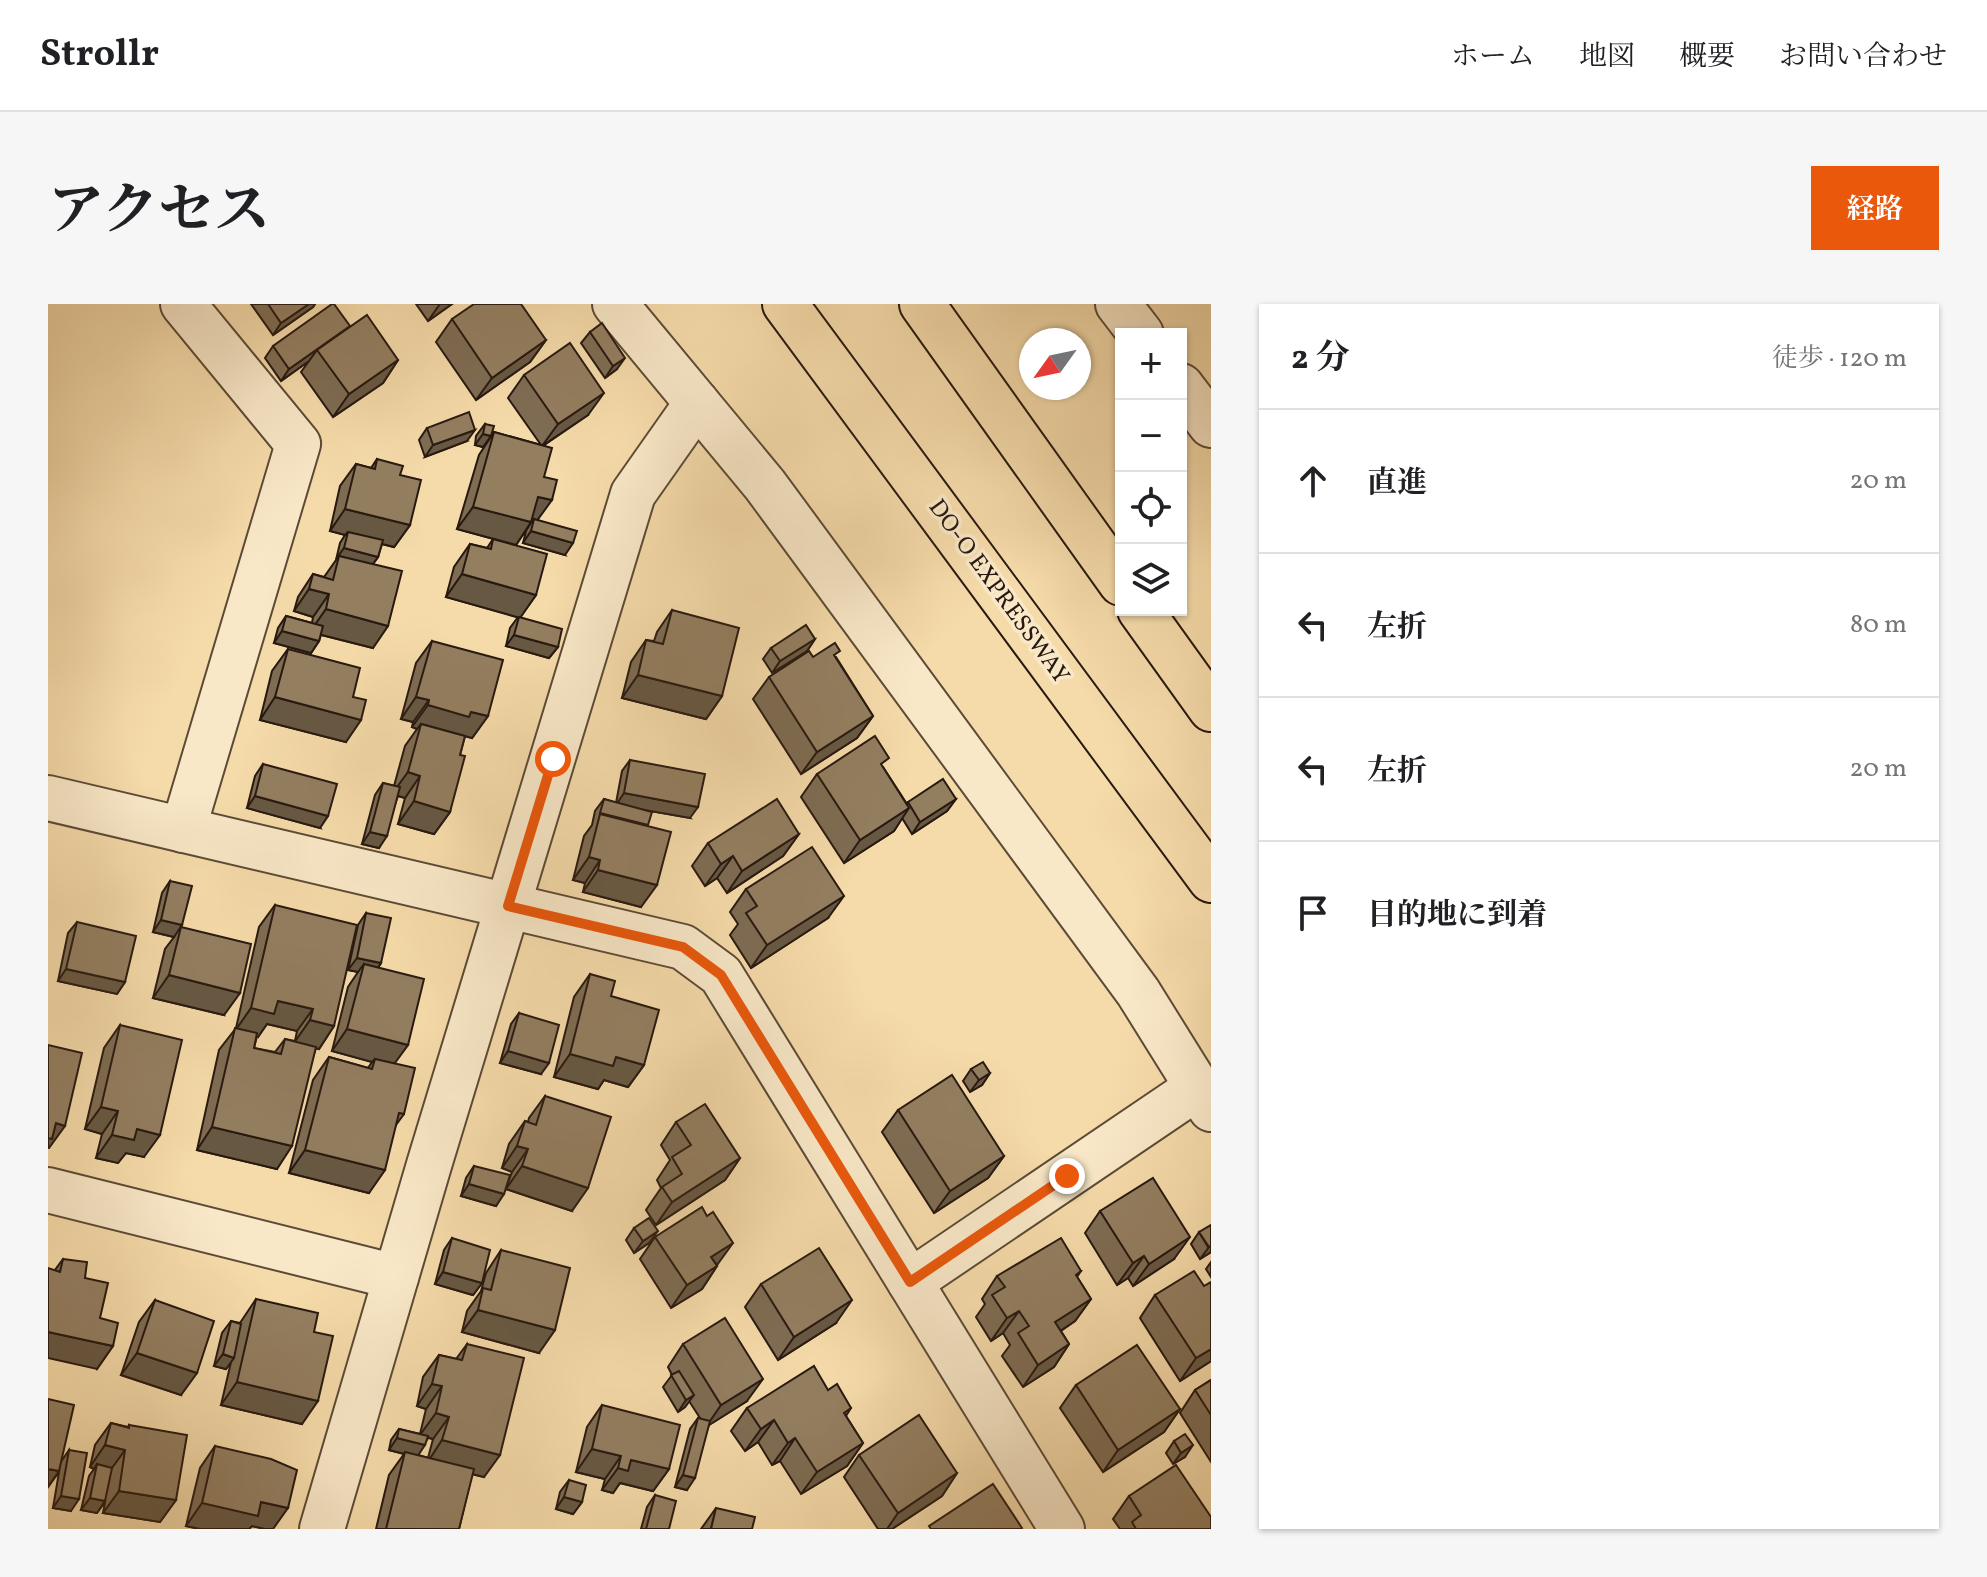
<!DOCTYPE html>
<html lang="ja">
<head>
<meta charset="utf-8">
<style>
  :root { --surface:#fff; --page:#f6f6f6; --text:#202124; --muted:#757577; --line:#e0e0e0; --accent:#ea580c }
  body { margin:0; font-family:Vollkorn,"Noto Serif JP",serif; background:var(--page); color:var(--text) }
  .controls { position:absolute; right:24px; top:24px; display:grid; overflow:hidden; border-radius:0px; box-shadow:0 2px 6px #0004 }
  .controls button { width:72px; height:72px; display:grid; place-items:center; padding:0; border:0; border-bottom:2px solid var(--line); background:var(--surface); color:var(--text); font:40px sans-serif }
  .compass { position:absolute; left:971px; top:24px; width:72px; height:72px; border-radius:50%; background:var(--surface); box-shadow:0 2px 6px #0004; rotate:237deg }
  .stop { position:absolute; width:24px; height:24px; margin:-18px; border:6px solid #ea580c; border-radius:50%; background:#fff }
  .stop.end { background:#ea580c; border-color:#fff; box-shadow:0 2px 8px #0008 }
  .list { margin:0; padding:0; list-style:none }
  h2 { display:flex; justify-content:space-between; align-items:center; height:104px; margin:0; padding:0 32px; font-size:34px }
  h2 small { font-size:26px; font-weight:400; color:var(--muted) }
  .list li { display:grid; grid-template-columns:52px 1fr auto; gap:24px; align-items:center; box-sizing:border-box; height:144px; padding:0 32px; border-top:2px solid var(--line) }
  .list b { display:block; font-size:30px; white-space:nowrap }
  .list em { font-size:26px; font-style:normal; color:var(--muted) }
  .icon { flex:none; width:44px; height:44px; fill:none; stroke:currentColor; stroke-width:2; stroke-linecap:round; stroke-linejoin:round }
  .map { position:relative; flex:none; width:1163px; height:1225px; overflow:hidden; border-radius:0px }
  header { display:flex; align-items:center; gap:48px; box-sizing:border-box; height:112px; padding:0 40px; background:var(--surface); border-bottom:2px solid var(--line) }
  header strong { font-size:38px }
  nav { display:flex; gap:44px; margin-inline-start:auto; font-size:28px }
  .intro { display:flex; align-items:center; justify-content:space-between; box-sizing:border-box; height:192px; padding:0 48px }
  h1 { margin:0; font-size:56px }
  .button { padding:20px 36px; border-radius:0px; background:var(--accent); color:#fff; font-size:28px; font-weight:700 }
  main { display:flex; gap:48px; padding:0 48px }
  aside { flex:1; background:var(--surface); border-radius:0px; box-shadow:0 2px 6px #0004 }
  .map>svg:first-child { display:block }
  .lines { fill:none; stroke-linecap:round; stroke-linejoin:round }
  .minor-casing { stroke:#5c4a36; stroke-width:48 }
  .highway-casing { stroke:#281910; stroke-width:48 }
  .minor { stroke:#f9e8c8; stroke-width:44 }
  .highway { stroke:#f6dbaa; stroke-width:44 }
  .wall { fill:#7e6c53; stroke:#281910; stroke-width:2; fill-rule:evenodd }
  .shaded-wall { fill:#675843; stroke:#281910; stroke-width:2 }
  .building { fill:#937e60; stroke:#281910; stroke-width:2 }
  .route { stroke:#ea580c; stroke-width:10 }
  .labels { text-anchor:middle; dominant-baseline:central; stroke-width:7; stroke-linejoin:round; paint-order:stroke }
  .street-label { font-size:24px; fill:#281910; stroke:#f9e8c8 }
</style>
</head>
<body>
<header>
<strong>Strollr</strong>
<nav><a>ホーム</a><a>地図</a><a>概要</a><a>お問い合わせ</a></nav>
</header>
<div class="intro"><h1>アクセス</h1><a class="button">経路</a></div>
<main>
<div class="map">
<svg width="1163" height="1225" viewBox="0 0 1163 1225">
  <rect width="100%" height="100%" fill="#f6dbaa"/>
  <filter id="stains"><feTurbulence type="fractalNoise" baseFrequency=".0025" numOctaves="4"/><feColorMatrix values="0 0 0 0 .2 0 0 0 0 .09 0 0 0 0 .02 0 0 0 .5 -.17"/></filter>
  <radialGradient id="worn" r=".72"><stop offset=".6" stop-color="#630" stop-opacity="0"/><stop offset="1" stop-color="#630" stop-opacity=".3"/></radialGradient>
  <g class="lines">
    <defs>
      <g id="minor">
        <polyline points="567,0 717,181 1090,688 1163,805"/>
        <polyline points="1070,0 1093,30"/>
        <polyline points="1133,82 1163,121"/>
        <polyline points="0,494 635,643 673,671 1014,1225"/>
        <polyline points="135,526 250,140 135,0"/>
        <polyline points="0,886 348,973"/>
        <polyline points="862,978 1150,783"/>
        <polyline points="274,1225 381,861 585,190 649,99"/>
      </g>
      <g id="highway">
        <polyline points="737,0 1163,576"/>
        <polyline points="874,0 1073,279"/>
        <polyline points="1092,306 1163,405"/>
      </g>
    </defs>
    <use href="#minor" class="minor-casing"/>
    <use href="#highway" class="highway-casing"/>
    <use href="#minor" class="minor"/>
    <use href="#highway" class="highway"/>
  </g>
  <g class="wall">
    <polygon points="203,0 267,0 265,3 225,31"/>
    <polygon points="368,0 404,0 380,17"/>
    <polygon points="404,15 498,36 482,58 428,96 388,38"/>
    <polygon points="302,22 350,56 335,79 285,113 253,68 261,57 233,77 217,54 225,42"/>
    <polygon points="542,28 569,65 557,74 533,39"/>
    <polygon points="476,71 540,111 495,142 496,173 490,216 517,251 475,239 478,227 484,217 468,241 409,225 431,151 446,128 493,141 460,94"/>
    <polygon points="437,120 443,132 435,143 427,141 428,132"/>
    <polygon points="379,124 419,137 377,153 371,136"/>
    <polygon points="329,155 352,171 362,221 346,243 334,240 330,253 325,260 325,344 273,331 271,337 263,349 226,339 230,324 238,312 264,319 265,313 246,307 250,293 265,270 276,273 288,256 292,239 297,231 282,227 292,182 308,160 323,164"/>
    <polygon points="445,235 488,291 472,313 510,343 501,354 458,342 462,324 470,313 398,293 406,263 422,240 439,244"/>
    <polygon points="624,306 674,392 658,415 574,394 583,358 598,336 606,337 609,328"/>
    <polygon points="767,335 759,347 724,369 715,355 723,344"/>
    <polygon points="384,337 440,412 424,434 417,432 412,451 402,508 386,530 350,520 357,494 350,492 331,544 314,540 327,491 335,479 346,482 357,442 369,425 364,423 365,418 353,415 368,359"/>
    <polygon points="240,345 305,393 298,438 212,416 224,367"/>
    <polygon points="765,353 788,353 825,412 809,434 753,470 705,395 721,373"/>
    <polygon points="582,456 642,514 597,506 599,522 593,603 535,588 537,579 525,576 536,532 544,521 547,507 556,495 568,499 574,467"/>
    <polygon points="215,460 272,524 199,504 207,472"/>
    <polygon points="835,463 859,500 860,498 908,495 899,507 864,530 854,514 846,527 796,559 753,493 769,470"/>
    <polygon points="751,530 735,552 679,589 669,574 657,582 644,562 660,539"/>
    <polygon points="122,577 133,623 176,711 105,694 117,645 126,633 105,628 114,589"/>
    <polygon points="698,585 780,614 703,664 682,631 690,620 682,608"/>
    <path d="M227,601L286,722L271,745L268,744L229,865L149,846L171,746L188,724L211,623ZM219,720L249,727L247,737L237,735L227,748L206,744L209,732L210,733Z"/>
    <polygon points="318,609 333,659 330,664 356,810 348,821 321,889 241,869 265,776 281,753 320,764 324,758 284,747 300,683 310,668 300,666 310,621"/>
    <polygon points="29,618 77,678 69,690 10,677 20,629"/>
    <polygon points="542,670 563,692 596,761 580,783 556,776 550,785 506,773 526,693"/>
    <polygon points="471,709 493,770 452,759 463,720"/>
    <polygon points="72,721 96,853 78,849 70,859 48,854 54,830 37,825 56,744"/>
    <polygon points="923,765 942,769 934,781 922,788 915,777"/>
    <polygon points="497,792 524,907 458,885 448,902 413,892 418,874 426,862 458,884 464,868 454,864 461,840 477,817 480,818 481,814"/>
    <polygon points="850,806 956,852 940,874 886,909 834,828"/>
    <polygon points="628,818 692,854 677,876 608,921 598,906 613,884 609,876 622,856 613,841"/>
    <polygon points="1052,907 1126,955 1085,982 1080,974 1069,981 1037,929"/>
    <polygon points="586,924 601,939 586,949 578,936"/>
    <polygon points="1151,928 1163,948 1152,955 1143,940"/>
    <polygon points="607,933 669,962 654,985 623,1004 592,955"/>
    <polygon points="404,934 434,979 425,991 387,980 396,946"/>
    <polygon points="453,946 491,1049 414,1028 419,1007 433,987 438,969"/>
    <polygon points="15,955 52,1014 65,1042 49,1065 7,966"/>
    <polygon points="1163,958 1163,973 1158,965"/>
    <polygon points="1033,967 1029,973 1043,995 1027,1017 1013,1027 1021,1040 1006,1063 975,1083 954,1052 962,1041 955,1029 943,1037 928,1013 937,1000 934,995 949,972"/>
    <polygon points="713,980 788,1019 730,1056 697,1003"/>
    <polygon points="1107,991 1163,1057 1132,1077 1092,1014"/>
    <polygon points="208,995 266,1028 254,1120 173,1101 183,1058 178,1065 166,1062 174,1029 183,1017 192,1019"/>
    <polygon points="107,996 133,1091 73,1071 91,1018"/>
    <path d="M419,1040L436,1173L424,1170L411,1225H328L341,1171L356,1150L341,1146L343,1136L351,1125L372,1130L378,1105L369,1102L375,1073L391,1051L408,1055ZM380,1134L385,1135L380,1154L370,1151Z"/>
    <polygon points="635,1040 699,1097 661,1121 639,1186 627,1183 642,1125 650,1114 652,1114 641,1097 637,1103 630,1108 615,1083 624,1071 620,1063"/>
    <polygon points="1163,1076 1163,1158 1132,1109 1147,1086"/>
    <polygon points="1028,1081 1132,1105 1116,1128 1055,1168 1012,1104"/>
    <polygon points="780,1086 803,1104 798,1112 815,1139 799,1162 753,1190 732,1157 724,1161 710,1138 697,1147 683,1127 699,1104"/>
    <polygon points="0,1095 14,1156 21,1146 23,1207 5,1204 11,1168 0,1183"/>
    <polygon points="554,1101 621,1165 605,1187 572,1179 565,1189 554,1186 557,1175 528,1168 539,1123"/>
    <polygon points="63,1119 80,1123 81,1121 128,1196 112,1218 55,1209 57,1198 49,1209 33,1206 41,1172 46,1165 42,1163 47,1141"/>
    <polygon points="1126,1137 1137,1153 1125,1160 1118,1149"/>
    <polygon points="167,1142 225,1225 217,1225 204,1222 201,1225 152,1225 138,1222 152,1164"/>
    <polygon points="811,1151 909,1169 894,1192 844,1225 830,1225 796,1173"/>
    <polygon points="521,1176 534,1198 525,1210 508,1205 512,1188"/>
    <polygon points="607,1191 621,1225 593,1225 599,1203"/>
    <polygon points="1081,1192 1163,1225 1072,1225 1065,1215"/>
    <polygon points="668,1204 663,1225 653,1225"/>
  </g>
  <g class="shaded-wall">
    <polygon points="261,0 267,0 265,3 225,31 233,19"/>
    <polygon points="392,0 404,0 380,17"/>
    <polygon points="302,22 269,46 261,57 233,77 241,65"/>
    <polygon points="498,36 482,58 428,96 444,74"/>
    <polygon points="577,54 569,65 557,74 565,62"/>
    <polygon points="350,56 335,79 285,113 301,90"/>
    <polygon points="556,89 540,111 494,142 510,120"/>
    <polygon points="427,126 419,137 377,153 385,141"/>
    <polygon points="435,130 443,132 435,143 427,141"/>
    <polygon points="490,193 504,196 488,218 486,215 484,218 474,215"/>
    <polygon points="425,203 483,218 468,241 409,225"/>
    <polygon points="297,205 362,221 346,243 299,231 300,228 297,231 282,227"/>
    <polygon points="483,227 525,239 517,251 475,239"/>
    <polygon points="296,244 330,253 322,264 291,252 288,255"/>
    <polygon points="414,270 488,291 472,314 398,293"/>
    <polygon points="261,285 281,290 265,313 246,307"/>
    <polygon points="278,305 340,322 325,344 262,328"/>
    <polygon points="234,327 271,337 263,349 226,339"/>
    <polygon points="466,331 510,343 501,354 458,342"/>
    <polygon points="767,335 759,347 724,369 732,357"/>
    <polygon points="590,371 674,392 658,415 574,394"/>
    <polygon points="227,393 313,416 298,438 212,416"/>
    <polygon points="368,393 381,396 365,418 353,415"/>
    <polygon points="380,401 423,408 440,412 424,434 373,420 369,425 364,423"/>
    <polygon points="825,412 809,434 753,470 769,448"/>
    <polygon points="360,468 372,472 357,494 344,490"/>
    <polygon points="576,489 650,503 642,514 568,501"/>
    <polygon points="207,492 280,512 272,524 199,504"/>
    <polygon points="908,495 899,507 864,530 872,518"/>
    <polygon points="366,497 402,508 386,530 350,520"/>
    <polygon points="861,504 846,527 796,559 812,536"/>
    <polygon points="322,528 339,532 331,544 314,540"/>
    <polygon points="751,530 735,552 679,589 694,567"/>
    <polygon points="685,552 669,574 657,582 673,560"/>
    <polygon points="541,553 552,556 537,579 525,576"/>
    <polygon points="550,566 609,581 593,603 535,588"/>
    <polygon points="796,592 780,614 703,664 719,641"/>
    <polygon points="113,616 134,621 126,633 105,628"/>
    <polygon points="309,654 333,659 325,671 316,660 310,668 300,666"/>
    <polygon points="18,665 77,678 69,690 10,677"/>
    <polygon points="121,671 192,689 176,711 105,694"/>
    <polygon points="230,697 265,705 249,727 219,720 210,733 187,727 203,704"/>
    <polygon points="262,716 286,722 271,745 246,739"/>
    <polygon points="299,725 360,741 344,763 327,755 324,758 284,747"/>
    <polygon points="460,747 501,759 493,770 452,759"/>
    <polygon points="522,750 568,753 596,761 580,783 556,776 550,785 506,773"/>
    <polygon points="942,769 934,781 922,788 931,776"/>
    <polygon points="53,803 70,807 54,830 37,825"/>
    <polygon points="8,819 17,822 1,844 0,844 0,831"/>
    <polygon points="164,823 244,842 229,865 149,846"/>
    <polygon points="89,825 112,831 96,853 78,849 70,859 48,854 64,831"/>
    <polygon points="469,842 480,845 464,868 454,864"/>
    <polygon points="257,846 337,866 321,889 241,869"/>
    <polygon points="956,852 940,874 886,909 902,887"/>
    <polygon points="692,854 677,876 608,921 624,898"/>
    <polygon points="474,862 540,884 524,907 458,885"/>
    <polygon points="421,880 456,890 448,902 413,892"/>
    <polygon points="610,927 601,939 586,949 595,937"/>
    <polygon points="1142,933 1126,955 1085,982 1101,960"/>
    <polygon points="685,939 669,961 663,953"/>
    <polygon points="1163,942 1163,948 1152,955 1161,943"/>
    <polygon points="1096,952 1080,974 1069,981 1085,959"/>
    <polygon points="669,962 654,985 623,1004 639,981"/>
    <polygon points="395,968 434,979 425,991 387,980"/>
    <polygon points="1043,995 1027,1017 991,1041 1007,1018"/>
    <polygon points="804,996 788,1019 730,1056 746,1033"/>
    <polygon points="430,1006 507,1026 491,1049 414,1028"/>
    <polygon points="971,1007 955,1029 943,1037 959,1014"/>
    <polygon points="0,1028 65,1042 49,1065 0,1054"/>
    <polygon points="1021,1040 1006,1063 975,1083 990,1061"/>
    <polygon points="1163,1045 1163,1057 1132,1077 1148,1054"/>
    <polygon points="89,1049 149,1069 133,1091 73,1071"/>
    <polygon points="175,1050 186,1054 178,1065 166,1062"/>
    <polygon points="715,1075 699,1097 658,1123 673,1101"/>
    <polygon points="189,1078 270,1097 254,1120 173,1101"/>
    <polygon points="384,1080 394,1082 378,1105 369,1102"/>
    <polygon points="646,1091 637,1103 630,1108 638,1096"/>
    <polygon points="1132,1105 1116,1128 1055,1168 1070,1146"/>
    <polygon points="388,1109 401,1113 385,1135 372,1131"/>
    <polygon points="726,1116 710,1138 697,1147 713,1125"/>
    <polygon points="349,1134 377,1141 369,1153 341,1146"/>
    <polygon points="747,1134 732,1157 724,1161 740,1139"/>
    <polygon points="394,1136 452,1151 436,1173 379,1159"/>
    <polygon points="815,1139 799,1162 753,1190 769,1168"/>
    <polygon points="57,1141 77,1146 61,1168 49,1160 46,1165 42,1163"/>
    <polygon points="1145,1141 1137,1153 1125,1160 1133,1149"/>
    <polygon points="544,1145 573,1152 557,1175 528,1168"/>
    <polygon points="583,1156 621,1165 605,1187 572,1179 565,1189 554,1186 570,1164"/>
    <polygon points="0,1165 11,1167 0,1183"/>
    <polygon points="909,1169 894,1192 844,1225 839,1225 850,1209"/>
    <polygon points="635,1171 647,1174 639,1186 627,1183"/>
    <polygon points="71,1187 128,1196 112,1218 55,1209"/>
    <polygon points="13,1192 31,1195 23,1207 5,1204"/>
    <polygon points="516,1193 534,1198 525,1210 508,1205"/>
    <polygon points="42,1194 57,1197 49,1209 33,1206"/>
    <polygon points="213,1198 240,1204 225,1225 217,1225 204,1222 201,1225 152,1225 138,1222 154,1199"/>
  </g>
  <g class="building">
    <polygon points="220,0 261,0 233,19"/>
    <polygon points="284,0 286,0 302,22 241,65 225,42"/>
    <polygon points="426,0 473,0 498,36 444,74 404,15"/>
    <polygon points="319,11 350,56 301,90 269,46"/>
    <polygon points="554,19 577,54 565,62 542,28"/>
    <polygon points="522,39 556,89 510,120 476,71"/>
    <polygon points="421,108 427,126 385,141 379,124"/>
    <polygon points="437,120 446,122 443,132 435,130"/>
    <polygon points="446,128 504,144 496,173 509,176 504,196 490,193 483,218 425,203"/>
    <polygon points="329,155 355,162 352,171 373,176 362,221 297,205 308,160 327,165"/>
    <polygon points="486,215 529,227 525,239 483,227"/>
    <polygon points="300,228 335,236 330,253 296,244"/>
    <polygon points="445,235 499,250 488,291 414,270 422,240 443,245"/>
    <polygon points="291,252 354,267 340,322 278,305 281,290 261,285 265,270 285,276"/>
    <polygon points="624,306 691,324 674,392 590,371 598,336 615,340"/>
    <polygon points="238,312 275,322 271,337 234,327"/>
    <polygon points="471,313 514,325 510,343 466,331"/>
    <polygon points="758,321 767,335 732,357 723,344"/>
    <polygon points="384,337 455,356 440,412 423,408 421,413 380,401 381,396 368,393"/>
    <polygon points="787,339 792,347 786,351 825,412 769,448 721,373 761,347 765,353"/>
    <polygon points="240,345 312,364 305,393 318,396 313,416 227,393"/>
    <polygon points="373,420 417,432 412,451 417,452 402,508 366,497 372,472 360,468"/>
    <polygon points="827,432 841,454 833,460 861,504 812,536 769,470"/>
    <polygon points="582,456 657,470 650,503 576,489"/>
    <polygon points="215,460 289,480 280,512 207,492"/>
    <polygon points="895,475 908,495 872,518 860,498"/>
    <polygon points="335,479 352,483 339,532 322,528"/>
    <polygon points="556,495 604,508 600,521 552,509"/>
    <polygon points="729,495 751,530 694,567 685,552 673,560 660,539"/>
    <polygon points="552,510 623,528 609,581 550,566 552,556 541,553"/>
    <polygon points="764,543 796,592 719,641 698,609 709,602 698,585"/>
    <polygon points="122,577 144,582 134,621 113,616"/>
    <polygon points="227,601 309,621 286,722 262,716 265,705 230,697 226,710 203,704"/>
    <polygon points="318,609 343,614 333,659 309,654"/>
    <polygon points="29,618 88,632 77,678 18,665"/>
    <polygon points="133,623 203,640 192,689 121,671"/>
    <polygon points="316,660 376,675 360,741 299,725"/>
    <polygon points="542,670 567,677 563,692 611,706 596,761 568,753 565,762 522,750"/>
    <polygon points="471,709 511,721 501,759 460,747"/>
    <polygon points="72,721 134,736 112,831 89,825 86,836 64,831 70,807 53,803"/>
    <polygon points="187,724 209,729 206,744 233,750 237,735 268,743 244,842 164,823"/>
    <polygon points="0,741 34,749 17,822 8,819 4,835 0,834"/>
    <polygon points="281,753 324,765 327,755 367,764 356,810 351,809 337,866 257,846"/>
    <polygon points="935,758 942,769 931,776 923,765"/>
    <polygon points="904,771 956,852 902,887 850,806"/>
    <polygon points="497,792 563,813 540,884 474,862 480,845 469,842 477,817 488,821"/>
    <polygon points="657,800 692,854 624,898 614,883 634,870 624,853 643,841 628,818"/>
    <polygon points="426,862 462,871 456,890 421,880"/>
    <polygon points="1105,874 1142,933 1101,960 1096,952 1085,959 1052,907"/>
    <polygon points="654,903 659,912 665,908 685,939 663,953 669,962 639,981 607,933"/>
    <polygon points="601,914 610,927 595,937 586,924"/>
    <polygon points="1163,921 1163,942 1161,943 1151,928"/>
    <polygon points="404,934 442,946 434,979 395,968"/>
    <polygon points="1013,934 1033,967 1028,971 1043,995 1007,1018 1021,1040 990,1061 970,1029 981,1022 971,1007 959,1014 944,991 957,983 949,972"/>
    <polygon points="771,944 804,996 746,1033 713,980"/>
    <polygon points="453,946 522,964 507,1026 430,1006 435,984 443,986"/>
    <polygon points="15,955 39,958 37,974 60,979 52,1014 70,1019 65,1042 0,1028 0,964 12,968"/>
    <polygon points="1146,967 1156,982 1163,978 1163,1045 1148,1054 1107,991"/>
    <polygon points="208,995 270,1009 266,1028 285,1032 270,1097 189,1078"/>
    <polygon points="107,996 166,1017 149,1069 89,1049"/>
    <polygon points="677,1014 715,1075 673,1101 635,1040"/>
    <polygon points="183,1017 193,1020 186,1054 175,1050"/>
    <polygon points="419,1040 476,1054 452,1151 394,1136 401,1113 388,1109 394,1082 384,1080 391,1051 414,1056"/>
    <polygon points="1089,1041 1132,1105 1070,1146 1028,1081"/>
    <polygon points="766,1062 780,1086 789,1080 803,1104 796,1109 815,1139 769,1168 747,1134 740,1139 726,1116 713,1125 699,1104"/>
    <polygon points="631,1067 646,1091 638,1096 623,1071"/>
    <polygon points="1163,1076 1163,1111 1147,1086"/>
    <polygon points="0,1095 26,1101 11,1167 0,1165"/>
    <polygon points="554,1101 632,1121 621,1165 583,1156 580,1167 570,1164 573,1152 544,1145"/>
    <polygon points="871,1111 909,1169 850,1209 811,1151"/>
    <polygon points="650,1114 662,1117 647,1174 635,1171"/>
    <polygon points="63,1119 81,1124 81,1121 139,1131 128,1196 71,1187 77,1146 57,1141"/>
    <polygon points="351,1125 380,1132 377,1141 349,1134"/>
    <polygon points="1137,1130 1145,1141 1133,1149 1126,1137"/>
    <polygon points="167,1142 223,1155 249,1166 240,1204 213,1198 210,1212 154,1199"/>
    <polygon points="21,1146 39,1149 31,1195 13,1192"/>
    <polygon points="357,1148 426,1165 411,1225 338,1225"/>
    <polygon points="49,1160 64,1164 57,1197 42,1194"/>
    <polygon points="1128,1161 1163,1213 1163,1225 1088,1225 1084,1218 1093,1211 1081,1192"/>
    <polygon points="521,1176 538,1181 534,1198 516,1193"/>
    <polygon points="945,1180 974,1224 972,1225 883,1225 881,1222"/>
    <polygon points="607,1191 628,1197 621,1225 598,1225"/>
    <polygon points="668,1204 707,1213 704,1225 663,1225"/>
  </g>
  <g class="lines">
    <polyline class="route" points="505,455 460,602 635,643 673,671 862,978 1019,872"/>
  </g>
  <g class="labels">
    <g class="street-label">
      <text transform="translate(950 288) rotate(54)">DO-O EXPRESSWAY</text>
    </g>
  </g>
  <rect width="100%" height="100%" filter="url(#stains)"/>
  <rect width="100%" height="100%" fill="url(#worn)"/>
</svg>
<div class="controls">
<button>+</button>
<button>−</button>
<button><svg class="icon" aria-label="locate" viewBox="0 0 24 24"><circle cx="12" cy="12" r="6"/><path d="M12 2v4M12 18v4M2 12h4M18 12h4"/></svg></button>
<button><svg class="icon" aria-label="layers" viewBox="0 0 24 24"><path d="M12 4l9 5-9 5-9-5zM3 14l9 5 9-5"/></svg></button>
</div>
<svg class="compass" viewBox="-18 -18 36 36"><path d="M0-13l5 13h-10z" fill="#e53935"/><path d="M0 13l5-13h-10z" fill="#757577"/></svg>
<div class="stop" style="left:505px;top:455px"></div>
<div class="stop end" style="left:1019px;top:872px"></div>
</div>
<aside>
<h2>2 分<small>徒歩 · 120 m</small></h2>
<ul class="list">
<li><svg class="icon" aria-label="ahead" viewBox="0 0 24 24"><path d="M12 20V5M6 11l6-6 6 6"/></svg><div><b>直進</b></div><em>20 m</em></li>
<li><svg class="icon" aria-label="left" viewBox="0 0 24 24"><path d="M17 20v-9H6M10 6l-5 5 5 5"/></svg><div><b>左折</b></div><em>80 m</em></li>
<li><svg class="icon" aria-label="left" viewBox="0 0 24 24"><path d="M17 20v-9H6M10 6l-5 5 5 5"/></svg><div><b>左折</b></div><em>20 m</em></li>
<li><svg class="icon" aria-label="arrive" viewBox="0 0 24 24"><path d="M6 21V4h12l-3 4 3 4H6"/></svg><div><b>目的地に到着</b></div></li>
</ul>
</aside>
</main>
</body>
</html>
